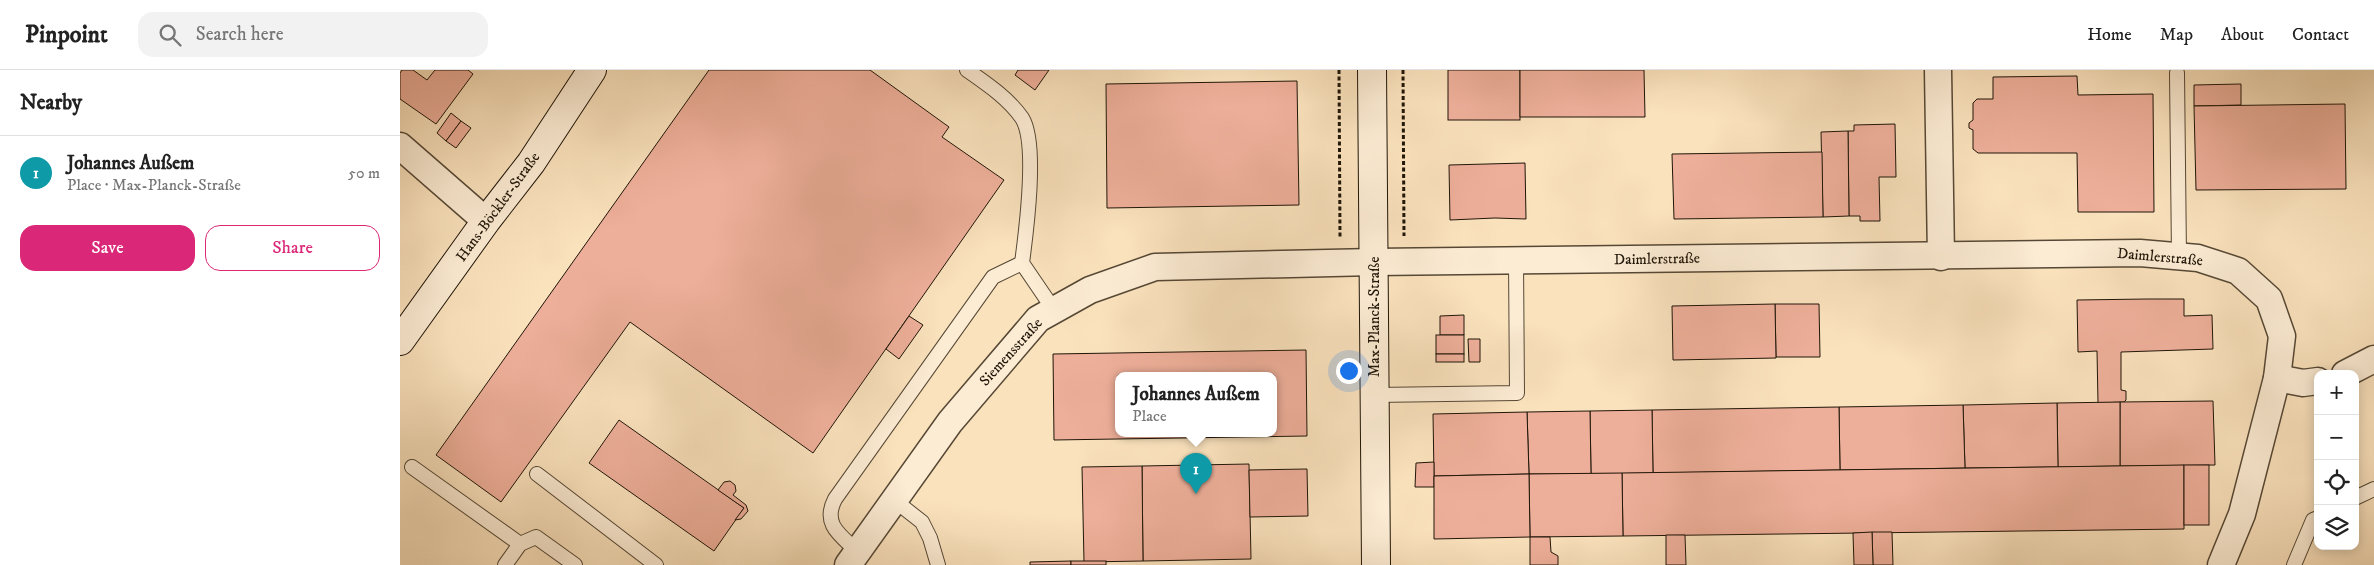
<!DOCTYPE html>
<html lang="en">
<head>
<meta charset="utf-8">
<style>
  :root { --surface:#fff; --page:#f2f2f2; --text:#222; --muted:#767676; --line:#e0e0e0; --accent:#db2777 }
  body { margin:0; font-family:"IM FELL DW Pica",serif; background:var(--page); color:var(--text) }
  .controls { position:absolute; right:15px; bottom:15px; display:grid; overflow:hidden; border-radius:10px; box-shadow:0 2px 12px #0003 }
  .controls button { width:45px; height:45px; display:grid; place-items:center; padding:0; border:0; border-bottom:1px solid var(--line); background:var(--surface); color:var(--text); font:25px sans-serif }
  .you { position:absolute; left:948px; top:300px; width:18px; height:18px; margin:-12px; border:4px solid #fff; border-radius:50%; background:#1a73e8; box-shadow:0 0 0 8px #1a73e833 }
  .badge { display:grid; place-items:center; width:32px; height:32px; border-radius:50%; background:var(--accent); color:#fff; font-size:16px; font-weight:700 }
  .pin { position:absolute; translate:-50% -41px; filter:drop-shadow(0 1px 2px #0008) }
  .pin::after { content:''; position:absolute; top:26px; width:18px; height:15px; background:inherit; clip-path:polygon(0 0,100% 0,50% 100%) }
  .popup { position:absolute; left:715px; top:302px; width:162px; height:65px; box-sizing:border-box; display:grid; place-content:center; border-radius:10px; background:var(--surface); filter:drop-shadow(0 1px 4px #0005); font-size:16px; white-space:nowrap; color:var(--muted) }
  .popup b { font-size:19px; color:var(--text) }
  .popup::after { content:''; position:absolute; left:50%; top:100%; margin-left:-10px; border:10px solid transparent; border-top-color:var(--surface) }
  .list { margin:0; padding:0; list-style:none }
  h2 { display:flex; justify-content:space-between; align-items:center; height:65px; margin:0; padding:0 20px; font-size:21px }
  h2 small { font-size:16px; font-weight:400; color:var(--muted) }
  .list li { display:grid; grid-template-columns:32px 1fr auto; gap:15px; align-items:center; box-sizing:border-box; height:75px; padding:0 20px; border-top:1px solid var(--line) }
  .list b { display:block; font-size:19px; white-space:nowrap }
  .list p { margin:0; font-size:16px; white-space:nowrap; color:var(--muted) }
  .list em { font-size:16px; font-style:normal; color:var(--muted) }
  .actions { display:flex; gap:10px; padding:15px 20px }
  .actions a { flex:1; padding:11px 0; border:1px solid var(--accent); border-radius:15px; text-align:center; font-size:18px; color:var(--accent) }
  .actions .main { background:var(--accent); color:#fff }
  .icon { flex:none; width:28px; height:28px; fill:none; stroke:currentColor; stroke-width:2; stroke-linecap:round; stroke-linejoin:round }
  .map { position:relative; flex:none; width:1974px; height:495px; overflow:hidden }
  header { display:flex; align-items:center; gap:30px; box-sizing:border-box; height:70px; padding:0 25px; background:var(--surface); border-bottom:1px solid var(--line) }
  header strong { font-size:24px }
  nav { display:flex; gap:28px; margin-inline-start:auto; font-size:18px }
  .search { width:350px; height:45px; background:var(--page); display:flex; align-items:center; gap:12px; box-sizing:border-box; padding:0 18px; border-radius:15px; color:var(--muted); font-size:19px }
  main { display:flex }
  aside { flex:1; background:var(--surface) }
  .map>svg:first-child { display:block }
  .building { fill:#eeaf9a; stroke:#1f1508; fill-rule:evenodd }
  .lines { fill:none; stroke-linecap:round; stroke-linejoin:round }
  .lane-casing { stroke:#564835; stroke-width:16 }
  .street-casing { stroke:#564835; stroke-width:29 }
  .secondary-casing { stroke:#1f1508; stroke-width:30 }
  .path { stroke:#1f1508; stroke-width:3; stroke-dasharray:4 2.5; stroke-linecap:butt }
  .lane { stroke:#fcecd4; stroke-width:14 }
  .street { stroke:#fcecd4; stroke-width:26 }
  .secondary { stroke:#fcecd4; stroke-width:28 }
  .labels { text-anchor:middle; dominant-baseline:central; stroke-width:5; stroke-linejoin:round; paint-order:stroke }
  .street-label { font-size:15px; fill:#1f1508; stroke:#fcecd4 }
</style>
</head>
<body>
<header>
<strong>Pinpoint</strong>
<div class="search"><svg class="icon" aria-label="search" viewBox="0 0 24 24"><circle cx="10" cy="10" r="6"/><path d="M15 15l6 6"/></svg>Search here</div>
<nav><a>Home</a><a>Map</a><a>About</a><a>Contact</a></nav>
</header>
<main>
<aside>
<h2>Nearby<small></small></h2>
<ul class="list">
<li><span class="badge" style="background:#0f9aa8">1</span><div><b>Johannes Außem</b><p>Place · Max-Planck-Straße</p></div><em>50 m</em></li>
</ul>
<div class="actions"><a class="main">Save</a><a>Share</a></div>
</aside>
<div class="map">
<svg width="1974" height="495" viewBox="0 0 1974 495">
  <rect width="100%" height="100%" fill="#fae2bd"/>
  <filter id="stains"><feTurbulence type="fractalNoise" baseFrequency=".004" numOctaves="4"/><feColorMatrix values="0 0 0 0 .2 0 0 0 0 .09 0 0 0 0 .02 0 0 0 .5 -.17"/></filter>
  <radialGradient id="worn" r=".72"><stop offset=".6" stop-color="#630" stop-opacity="0"/><stop offset="1" stop-color="#630" stop-opacity=".3"/></radialGradient>
  <g class="building">
    <polygon points="2,0 13,0 27,10 35,0 68,0 73,4 36,54 0,29 0,3"/>
    <polygon points="309,0 470,0 549,57 542,67 604,110 413,383 230,252 101,432 36,385"/>
    <polygon points="618,0 649,0 635,20 615,5"/>
    <rect x="1048" y="0" width="72" height="50"/>
    <polygon points="1120,0 1244,0 1245,47 1120,47"/>
    <polygon points="1677,6 1678,25 1753,24 1754,142 1678,142 1677,83 1578,83 1573,79 1573,60 1569,58 1569,53 1573,50 1573,33 1577,29 1593,29 1593,7"/>
    <polygon points="897,11 899,135 707,138 706,14"/>
    <polygon points="1841,14 1841,35 1794,36 1794,15"/>
    <polygon points="1945,34 1946,119 1796,120 1794,36"/>
    <polygon points="51,43 61,51 46,71 37,63"/>
    <polygon points="61,51 71,58 56,78 46,71"/>
    <polygon points="1495,54 1496,107 1479,107 1480,151 1460,151 1460,146 1449,146 1448,61 1454,61 1454,55"/>
    <polygon points="1448,61 1449,146 1423,147 1421,62"/>
    <polygon points="1422,82 1423,147 1274,149 1272,84"/>
    <polygon points="1125,93 1126,149 1095,148 1050,150 1049,95"/>
    <polygon points="1747,229 1784,229 1784,246 1812,245 1813,279 1721,282 1721,320 1726,321 1726,330 1724,332 1698,333 1697,281 1678,282 1677,230"/>
    <polygon points="1375,234 1419,234 1420,287 1376,287"/>
    <polygon points="1375,234 1376,288 1273,290 1272,236"/>
    <polygon points="1064,245 1064,265 1040,265 1040,246"/>
    <polygon points="509,246 523,255 499,289 486,279"/>
    <rect x="1036" y="265" width="28" height="19"/>
    <polygon points="1068,269 1080,269 1080,292 1069,292"/>
    <path d="M906,280L907,366L654,370L653,284ZM718,305H874V363H718Z"/>
    <rect x="1036" y="284" width="28" height="8"/>
    <polygon points="1813,331 1815,395 1720,396 1720,332"/>
    <polygon points="1720,332 1720,396 1658,397 1657,333"/>
    <polygon points="1657,333 1658,397 1565,398 1563,335"/>
    <polygon points="1563,335 1565,398 1440,400 1439,337"/>
    <polygon points="1439,337 1440,400 1253,403 1252,340"/>
    <polygon points="1252,340 1253,403 1191,404 1190,341"/>
    <polygon points="1190,341 1191,404 1129,404 1127,342"/>
    <polygon points="1127,342 1129,404 1034,406 1033,344"/>
    <polygon points="219,350 344,438 314,481 189,393"/>
    <polygon points="1034,392 1034,417 1015,417 1016,393"/>
    <polygon points="849,394 851,489 743,491 742,396"/>
    <polygon points="1784,395 1784,459 1223,466 1222,403"/>
    <rect x="1784" y="395" width="25" height="60"/>
    <polygon points="742,396 743,491 684,492 682,397"/>
    <polygon points="907,399 908,446 850,447 849,400"/>
    <polygon points="1222,403 1223,466 1130,467 1129,404"/>
    <polygon points="1129,404 1130,467 1034,469 1034,406"/>
    <polygon points="330,411 335,415 336,421 333,425 346,435 348,441 341,449 335,450 344,438 318,420 324,412"/>
    <polygon points="1472,462 1492,462 1493,495 1473,495"/>
    <polygon points="1472,462 1473,495 1454,495 1453,463"/>
    <polygon points="1266,465 1285,465 1286,495 1266,495"/>
    <polygon points="1130,467 1150,467 1151,482 1158,486 1158,495 1130,495"/>
    <polygon points="671,491 671,495 630,495 630,492"/>
    <rect x="671" y="491" width="35" height="4"/>
  </g>
  <g class="lines">
    <defs>
      <g id="lane">
        <path d="M567,0C587,14 608,28 622,48C638,73 626,163 622,193L654,240"/>
        <polyline points="1777,3 1779,186"/>
        <polyline points="975,325 1117,323 1116,191"/>
        <polyline points="12,397 120,474"/>
        <polyline points="137,404 256,495"/>
        <polyline points="1955,428 1974,419"/>
        <polyline points="494,430 522,452 530,468 538,495"/>
        <path d="M457,481C440,465 422,454 435,429L593,207L622,193"/>
        <polyline points="105,495 120,474 136,467 175,495"/>
        <polyline points="1894,495 1913,450 1918,448"/>
      </g>
      <g id="street">
        <polyline points="1538,0 1541,187"/>
        <polyline points="0,76 86,151"/>
        <polyline points="1945,304 1974,289"/>
        <polyline points="1877,308 1903,313 1918,311"/>
        <polyline points="448,495 550,352 638,249 690,220 755,197 974,192 1740,183 1798,188 1838,201 1869,229 1882,266 1877,308 1842,444 1821,495"/>
      </g>
      <g id="secondary">
        <polyline points="972,0 976,495"/>
        <polyline points="0,271 86,151 131,93 192,0"/>
      </g>
    </defs>
    <use href="#lane" class="lane-casing"/>
    <use href="#street" class="street-casing"/>
    <use href="#secondary" class="secondary-casing"/>
    <g class="path">
      <polyline points="939,0 940,167"/>
      <polyline points="1003,0 1004,166"/>
    </g>
    <use href="#lane" class="lane"/>
    <use href="#street" class="street"/>
    <use href="#secondary" class="secondary"/>
  </g>
  <g class="labels">
    <g class="street-label">
      <text transform="translate(98 137) rotate(-54)">Hans-Böckler-Straße</text>
      <text transform="translate(1760 187) rotate(5)">Daimlerstraße</text>
      <text transform="translate(1257 189) rotate(-1)">Daimlerstraße</text>
      <text transform="translate(974 247) rotate(-90)">Max-Planck-Straße</text>
      <text transform="translate(611 282) rotate(-48)">Siemensstraße</text>
    </g>
  </g>
  <rect width="100%" height="100%" filter="url(#stains)"/>
  <rect width="100%" height="100%" fill="url(#worn)"/>
</svg>
<div class="controls">
<button>+</button>
<button>−</button>
<button><svg class="icon" aria-label="locate" viewBox="0 0 24 24"><circle cx="12" cy="12" r="6"/><path d="M12 2v4M12 18v4M2 12h4M18 12h4"/></svg></button>
<button><svg class="icon" aria-label="layers" viewBox="0 0 24 24"><path d="M12 4l9 5-9 5-9-5zM3 14l9 5 9-5"/></svg></button>
</div>
<div class="you"></div>
<div class="pin badge" style="left:796px;top:424px;background:#0f9aa8">1</div>
<div class="popup"><b>Johannes Außem</b>Place</div>
</div>
</main>
</body>
</html>
